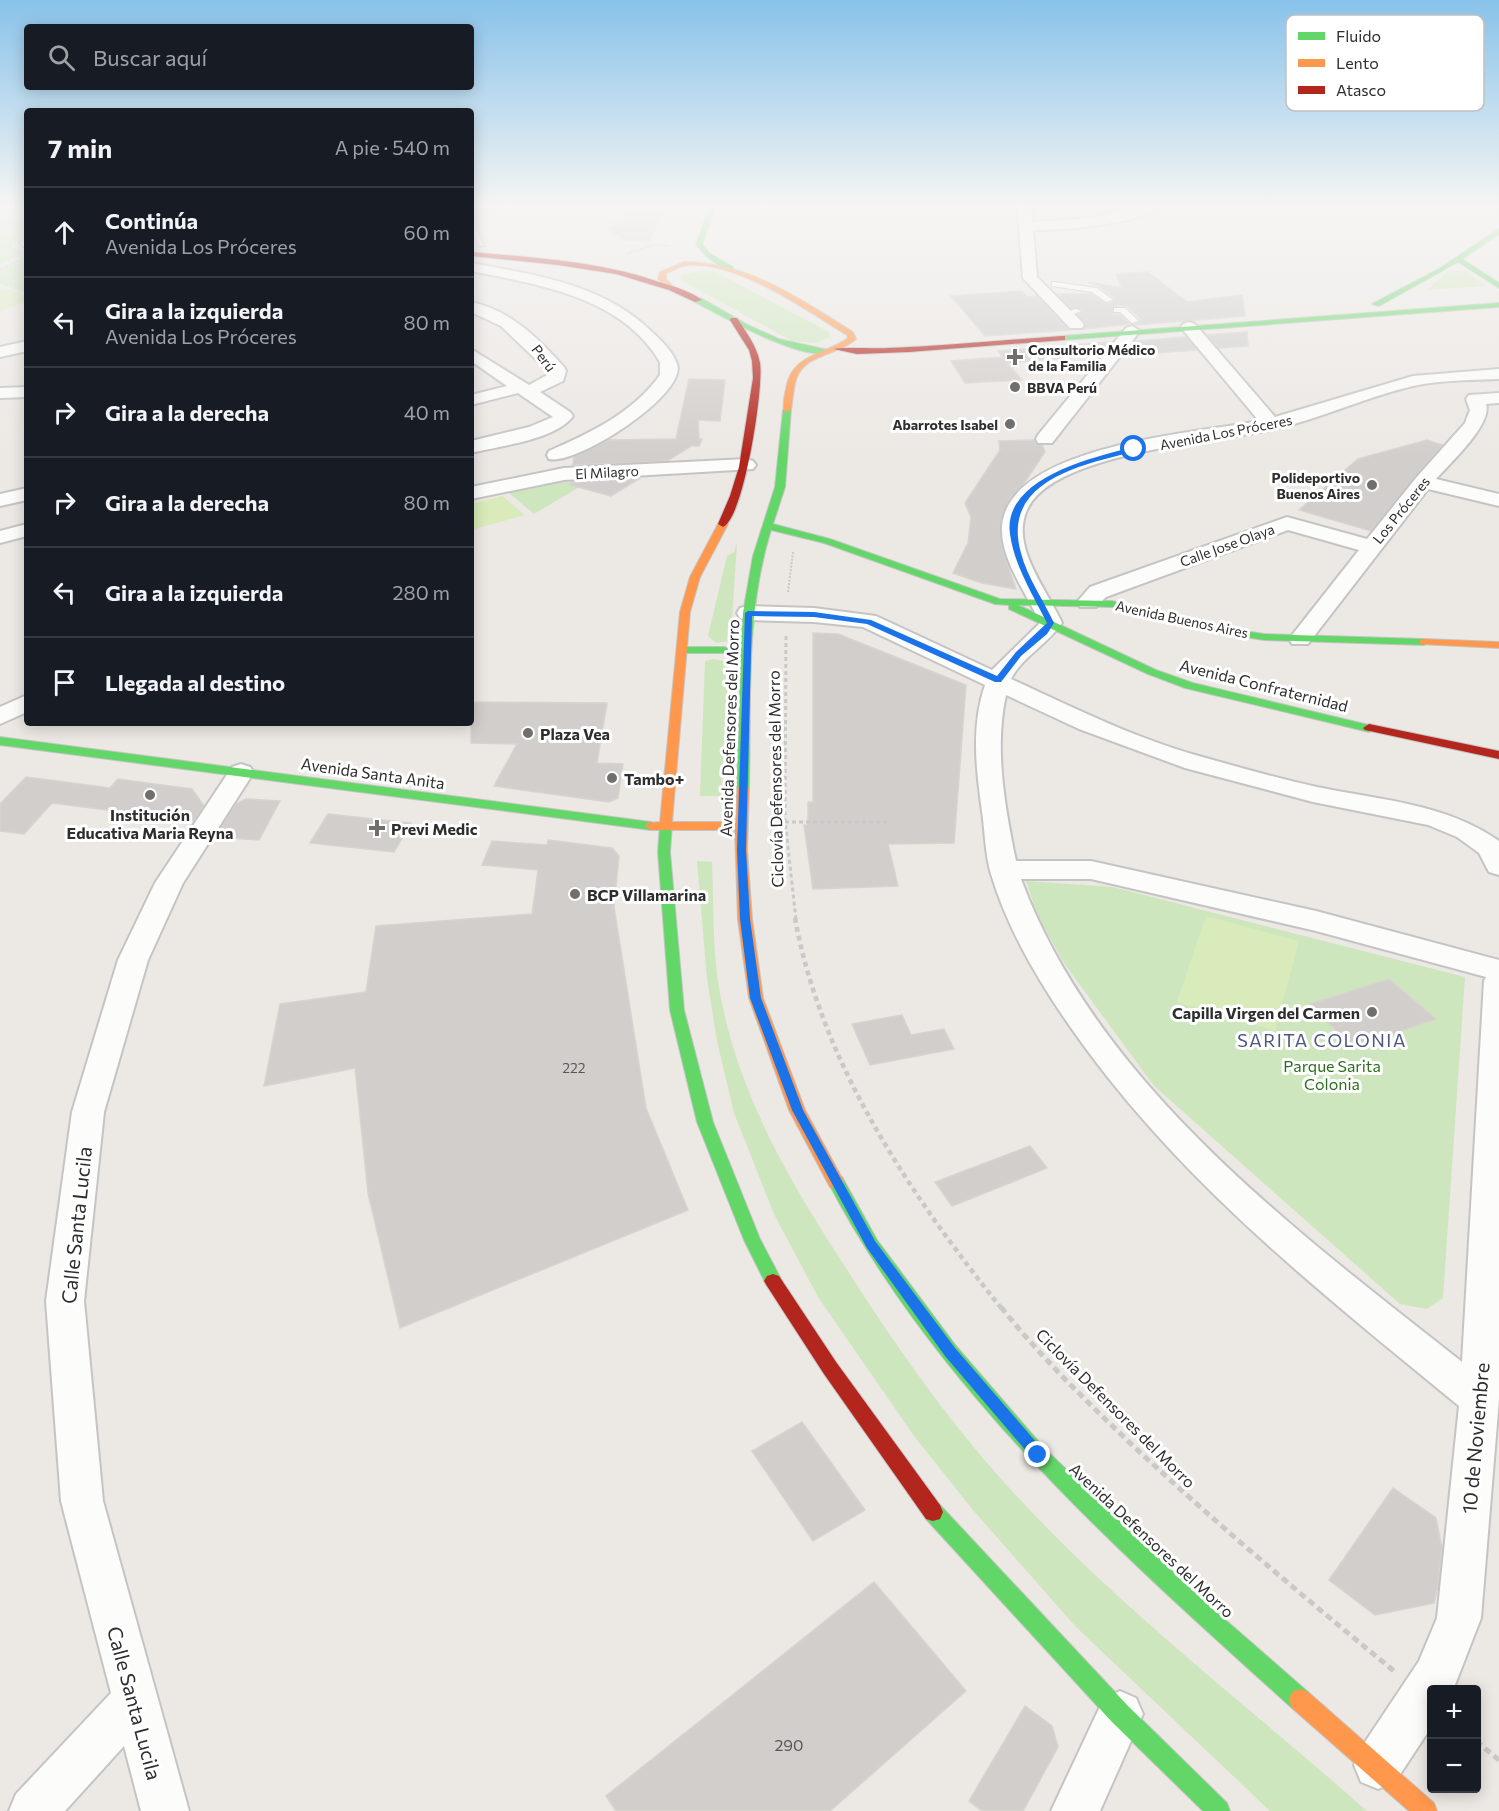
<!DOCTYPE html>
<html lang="es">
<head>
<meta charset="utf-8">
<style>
  :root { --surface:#171b24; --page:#242831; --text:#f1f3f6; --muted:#9ea1a6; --line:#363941 }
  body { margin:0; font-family:Commissioner,sans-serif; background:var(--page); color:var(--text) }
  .controls { position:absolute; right:18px; bottom:18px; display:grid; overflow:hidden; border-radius:6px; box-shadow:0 3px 15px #0003 }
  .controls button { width:54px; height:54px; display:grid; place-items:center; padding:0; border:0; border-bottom:2px solid var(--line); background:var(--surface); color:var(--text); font:30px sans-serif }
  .stop { position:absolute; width:18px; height:18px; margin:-14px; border:4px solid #1a73e8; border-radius:50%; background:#fff }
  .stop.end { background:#1a73e8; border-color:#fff; box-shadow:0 2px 6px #0008 }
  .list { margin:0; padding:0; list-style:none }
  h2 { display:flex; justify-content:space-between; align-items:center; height:78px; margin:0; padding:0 24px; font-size:26px }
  h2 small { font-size:20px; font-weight:400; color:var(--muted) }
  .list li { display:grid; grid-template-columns:39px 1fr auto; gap:18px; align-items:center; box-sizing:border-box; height:90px; padding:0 24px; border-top:2px solid var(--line) }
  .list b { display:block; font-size:22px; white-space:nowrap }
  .list p { margin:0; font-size:20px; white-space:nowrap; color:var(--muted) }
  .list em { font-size:20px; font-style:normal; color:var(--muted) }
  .icon { flex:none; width:33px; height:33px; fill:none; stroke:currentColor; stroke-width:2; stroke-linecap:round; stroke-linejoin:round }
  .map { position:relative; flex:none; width:1499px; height:1811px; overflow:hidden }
  .search { position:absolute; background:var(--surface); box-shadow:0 3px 15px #0003; left:24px; top:24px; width:450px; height:66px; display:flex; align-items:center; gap:15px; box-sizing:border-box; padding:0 21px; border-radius:6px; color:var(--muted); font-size:22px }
  .panel { position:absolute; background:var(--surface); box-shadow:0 3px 15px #0003; left:24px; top:108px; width:450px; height:618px; border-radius:6px }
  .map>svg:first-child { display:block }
  .green { fill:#cee6be }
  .pitch { fill:#d9eabb }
  .building { fill:#d1cecb; stroke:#d7d4d0; stroke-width:1.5 }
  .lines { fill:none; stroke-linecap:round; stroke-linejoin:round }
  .lane-casing { stroke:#c5c4c5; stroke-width:2 }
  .street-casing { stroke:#c5c4c5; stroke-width:4 }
  .fast-casing { stroke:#c5c4c5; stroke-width:2 }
  .slow-casing { stroke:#c5c4c5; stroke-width:2 }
  .jam-casing { stroke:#c5c4c5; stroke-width:2 }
  .path-far3 { stroke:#c9c9c8; stroke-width:2; stroke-dasharray:2 1.5; stroke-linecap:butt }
  .path-far2 { stroke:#c9c9c8; stroke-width:3; stroke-dasharray:4 3; stroke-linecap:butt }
  .path-far1 { stroke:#c9c9c8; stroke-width:4.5; stroke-dasharray:5 4; stroke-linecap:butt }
  .path { stroke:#c9c9c8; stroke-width:5; stroke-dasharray:7 4.5; stroke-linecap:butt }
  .lane { fill:#fcfcfb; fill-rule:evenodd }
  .street { fill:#fcfcfb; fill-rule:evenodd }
  .fast { fill:#63d668; fill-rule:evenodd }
  .slow { fill:#ff974d; fill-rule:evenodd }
  .jam { fill:#b3261e; fill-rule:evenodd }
  .route { fill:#1a73e8 }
  .poi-dot { fill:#706f6e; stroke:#fff; stroke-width:2 }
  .labels { text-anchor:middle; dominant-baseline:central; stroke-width:6; stroke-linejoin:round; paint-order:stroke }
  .far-poi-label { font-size:14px; font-weight:bold; fill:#2e2e2e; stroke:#fff; text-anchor:start }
  .far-street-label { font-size:14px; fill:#2e2e2e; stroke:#fff }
  .number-label { font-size:14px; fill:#585857 }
  .street-label { font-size:16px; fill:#2e2e2e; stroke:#fff }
  .poi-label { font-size:16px; font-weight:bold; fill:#2e2e2e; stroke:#fff; text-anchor:start }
  .park-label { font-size:16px; fill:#2c6e1b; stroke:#fff }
  .near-number-label { font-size:16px; fill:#585857 }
  .neighbourhood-label { font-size:18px; letter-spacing:1.5px; fill:#4d5680; stroke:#fff }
  .near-street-label { font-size:20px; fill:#2e2e2e; stroke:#fff }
  .key { fill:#fff; stroke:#c0c0c0; stroke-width:1.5 }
  .key-label { font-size:16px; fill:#2e2e2e }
</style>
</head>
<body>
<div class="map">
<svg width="1499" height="1811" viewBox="0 0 1499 1811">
  <rect width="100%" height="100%" fill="#ece8e4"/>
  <g class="green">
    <polygon points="0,216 27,224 27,233 11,245 22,253 0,265"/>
    <polygon points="27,260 27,293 0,284 0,270"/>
    <polygon points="703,270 715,272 829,332 830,337 816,343 792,341 681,280 681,275"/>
    <polygon points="1451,270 1464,271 1486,286 1426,290"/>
    <polygon points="593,479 534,514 509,493 555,483"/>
    <polygon points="737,543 731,637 728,641 716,643 708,636 727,556 734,552"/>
    <polygon points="714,659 729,662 721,796 700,796 705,661"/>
    <path d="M697,861L712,862C714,904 712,951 720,993C737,1088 785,1174 837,1254C887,1333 940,1411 1003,1481C1112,1603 1245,1703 1367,1811H1270L1076,1627L972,1509L914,1436L818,1297L774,1214L734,1113L717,1041L707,979Z"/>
    <polygon points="1026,881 1113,887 1465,977 1443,1298 1427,1309 1400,1304 1154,1086 1064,963 1038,917"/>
  </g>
  <g class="pitch">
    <polygon points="5,289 27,294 27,301 0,312 0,291"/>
    <polygon points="502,496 525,515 471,530 471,504"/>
    <polygon points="1206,916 1299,941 1275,1031 1177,1002"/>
  </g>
  <g class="building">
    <polygon points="641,203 669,203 649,241 626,240 607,229"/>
    <polygon points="1148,272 1187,302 1242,295 1245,316 1134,325 1141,322 1141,319 1127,306 1114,306 1112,314 1119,314 1130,324 1084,329 1086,324 1078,315 1084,310 1071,308 1058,294 1091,294 1107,304 1115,301 1114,298 1098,286 1088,282 1122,288 1116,274"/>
    <polygon points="1022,291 1027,297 1037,296 1069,330 985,336 951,296"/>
    <polygon points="1247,332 1248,346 1219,348 1207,335"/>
    <polygon points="1186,337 1197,350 1141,354 1127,351 1135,341"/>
    <polygon points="1111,342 1098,359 1095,355 1007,363 1022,380 965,383 951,361 1003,357 998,351"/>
    <polygon points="689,379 725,380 720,421 698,420 699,439 702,439 699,446 691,446 667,461 573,465 574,457 608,440 676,439"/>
    <polygon points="1034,440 1036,444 1042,445 1045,452 1020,489 1010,498 1000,526 1003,552 1016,589 982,583 953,573 968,543 971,517 965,503 1000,450 999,441"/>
    <polygon points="1427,440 1442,445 1371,531 1299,510 1358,459"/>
    <polygon points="640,478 611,496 570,485 571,482"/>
    <polygon points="813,633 838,634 966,685 954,843 888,844 898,886 813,889 804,825 808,825 808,802 813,802"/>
    <polygon points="471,702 607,703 597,763 623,764 618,798 609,802 494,786 517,744 471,743"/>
    <polygon points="26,777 110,788 118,779 192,789 204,806 194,821 52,803 24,834 0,831 0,804"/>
    <polygon points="246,799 280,801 259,840 215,837 236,804"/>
    <polygon points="328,814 411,823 394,852 310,843"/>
    <polygon points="548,840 612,848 619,856 614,907 646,1108 688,1210 400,1328 368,1193 355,1068 264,1086 280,1004 366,992 376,926 532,914 538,870 482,865 492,841 547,845"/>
    <polygon points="1389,979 1436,1019 1353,1048 1310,1004"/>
    <polygon points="902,1015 911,1035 944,1029 954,1049 870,1065 852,1024"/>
    <polygon points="1030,1146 1047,1168 952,1206 935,1182"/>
    <polygon points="802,1422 865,1510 813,1541 752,1451"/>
    <polygon points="1393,1488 1436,1518 1442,1548 1438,1586 1434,1603 1375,1615 1329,1580"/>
    <polygon points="874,1582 966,1691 830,1811 616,1811 606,1796"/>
    <polygon points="1025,1706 1052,1726 1058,1747 1023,1811 982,1811 969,1801"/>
  </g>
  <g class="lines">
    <defs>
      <g id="lane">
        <polygon points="0,203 27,212 27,216 0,206"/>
        <polygon points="471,229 477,230 484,246 480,246 471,233"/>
        <polygon points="27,237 27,249 19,243"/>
        <polygon points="1055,282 1097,288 1113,300 1106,302 1092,292 1052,286 1052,282"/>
        <polygon points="1117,308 1125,308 1139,321 1132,323 1120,312 1114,312 1114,308"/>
        <polygon points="1075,309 1082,311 1065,317 1061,315"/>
      </g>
      <g id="street">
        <path d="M1017,203H1031L1032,222L1093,218L1146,203H1164C1143,225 1063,230 1033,230L1037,277L1082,322L1084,325L1082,328H1070L1023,278Z"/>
        <path d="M471,263C536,275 603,284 652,332C661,340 673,352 677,364C688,394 576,466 549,459L547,455L549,451C590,433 633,413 660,375V362C621,296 539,285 471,271Z"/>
        <path d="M471,302C510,310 538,338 564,367L566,371L563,381L540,392L570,412L573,416C556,440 498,446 471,453V441L529,427L553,417L518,393L471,405V395L507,386L471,361V349L529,385L549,374V372L501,326L471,312Z"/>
        <path d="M1189,322L1195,324L1275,417L1413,376L1499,369V379C1471,380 1441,380 1413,386C1366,397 1322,418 1275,429C1218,442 1052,452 1027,510C1010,547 1048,591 1062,623C1048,644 1022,657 1011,679C1074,708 1138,740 1206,758C1242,768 1280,779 1317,787C1379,800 1445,803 1499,841V875L1489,872L1479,853L1457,837L1428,825L1313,802L1185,768L1079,729L1006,695C994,748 1005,808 1016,861H1091L1316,911L1499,960V1399L1481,1618L1453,1690H1432V1726L1395,1782L1378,1789L1361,1782L1354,1765L1361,1748L1419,1661L1437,1618L1459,1406C1320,1292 1178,1180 1074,1032C1040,984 1008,931 991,874C985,854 985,832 982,811C976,769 971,726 985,685L863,627L814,622L748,620L740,618L737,613L740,608L748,606L814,608L876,616L992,670L1040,623C1027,593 1000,560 1002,526C1009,445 1198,433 1259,421L1183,330L1181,327L1183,324ZM1021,879H1091L1316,931L1486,977L1484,981L1462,1362C1296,1231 1097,1084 1021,879Z"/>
        <polygon points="1132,326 1140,331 1052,443 1038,443 1036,439 1038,435 1126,328"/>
        <polygon points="27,341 27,351 0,357 0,347"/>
        <polygon points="27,387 27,397 0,398 0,388"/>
        <path d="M1499,393V403L1486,404C1493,424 1449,464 1436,479L1499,494V506L1428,489L1308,644H1292L1289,639L1359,550L1288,530L1106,597L1096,607H1080L1077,602L1090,587L1287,517L1367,539L1416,478L1465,423L1470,410L1466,399L1469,395Z"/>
        <polygon points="746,459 753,461 756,465 753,469 564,480 471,499 471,487 564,468"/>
        <polygon points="27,488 27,500 0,506 0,494"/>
        <polygon points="27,524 27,536 0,543 0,531"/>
        <polygon points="27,695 27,712 0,724 0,707"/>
        <polygon points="241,764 250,767 254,772 183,883 148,960 104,1112 84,1301 103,1501 189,1811 141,1811 124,1746 65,1811 9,1811 16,1794 111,1693 61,1501 46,1301 72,1112 118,960 155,883 232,767"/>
        <polygon points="1120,1691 1136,1698 1143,1714 1100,1811 1051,1811 1104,1698"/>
      </g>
      <g id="fast">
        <path d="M711,203H717L702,244L709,253L733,267V269C719,269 704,255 696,244Z"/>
        <polygon points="1499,229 1499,234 1462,259 1499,283 1499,288 1458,262 1379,306 1372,304 1437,270"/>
        <path d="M695,298H701L748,325L779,339L833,351C808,366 720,315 695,302Z"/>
        <polygon points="1499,303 1499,307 1062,340 1058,338 1062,336"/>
        <path d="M787,407L791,410L785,487L773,524L830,539L1000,599L1112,601L1226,628L1264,634L1424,639L1429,642L1424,645L1264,640L1226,634L1112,607L1018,605L1156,670L1193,683L1373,726L1375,728L1369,732L1185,688L1148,674L1009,609V605L995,604L824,543L771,530C745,613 751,702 749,788L743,792L739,791L737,788L741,661L723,653H682L677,650L682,647H724L741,653L743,613L753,556L775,487L783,410Z"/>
        <polygon points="0,737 651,822 657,826 651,830 0,745"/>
        <polygon points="666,820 672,824 670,852 684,1010 713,1122 760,1239 782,1281 779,1286 773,1288 767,1286 744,1240 697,1122 670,1010 658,852 660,824"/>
        <path d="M836,1176L842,1177L877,1240L956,1346L1045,1449L1198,1596L1308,1692L1311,1700L1308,1708L1300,1711L1292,1708C1119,1552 937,1391 828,1182L830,1177Z"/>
        <polygon points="933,1503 940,1505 1128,1706 1227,1803 1230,1811 1203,1811 1112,1722 926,1519 923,1512 926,1505"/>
      </g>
      <g id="slow">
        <path d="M684,262C748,262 800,299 853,332L856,339C839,355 806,354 797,377C793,387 793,399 791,410L784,412C783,405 784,396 786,389C791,354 824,355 848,338L847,335C806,310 732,257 682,266C677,268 671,271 666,274V279L672,285L665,287L658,279L660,272Z"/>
        <polygon points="723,521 728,524 700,577 690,612 672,822 736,822 737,788 743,784 749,788 747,850 752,919 763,998 805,1110 844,1182 842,1187 836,1188 830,1187 789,1110 749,998 738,919 735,830 651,830 645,826 647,823 660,822 680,612 690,577 718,524"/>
        <polygon points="1424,639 1499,642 1499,648 1420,644 1420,640"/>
        <polygon points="1300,1689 1308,1692 1434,1803 1437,1811 1409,1811 1292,1708 1289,1700 1292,1692"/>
      </g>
      <g id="jam">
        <path d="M471,252C534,258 599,261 659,282C673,286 690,291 702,300L695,302L669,290L616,274L558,265L471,256Z"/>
        <path d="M731,318H737C746,332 757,346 760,363C764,387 744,518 723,527L718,524L730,496L739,467L753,378L752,361L749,350L730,320Z"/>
        <path d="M1062,336H1065V340L909,352L857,354L834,349C838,347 879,349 888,348C946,346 1004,340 1062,336Z"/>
        <polygon points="1369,724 1499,751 1499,759 1365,730 1363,728"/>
        <polygon points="773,1274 779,1276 836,1362 940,1505 943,1512 940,1519 933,1521 926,1519 824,1374 767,1286 764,1281 767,1276"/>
      </g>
    </defs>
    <use href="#lane" class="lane-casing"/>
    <use href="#street" class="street-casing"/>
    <use href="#fast" class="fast-casing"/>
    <use href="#slow" class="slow-casing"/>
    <use href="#jam" class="jam-casing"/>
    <g class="path-far3">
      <polyline points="627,254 652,245 671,246"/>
      <polyline points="0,269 21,260"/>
      <polyline points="788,592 793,552"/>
    </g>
    <g class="path-far2">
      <polyline points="786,636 785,820 796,920"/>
      <polyline points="771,822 887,822"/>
    </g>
    <path class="path-far1" d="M795,918C821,1063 911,1196 1002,1309"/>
    <g class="path">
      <path d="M1001,1307C1040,1356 1084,1399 1129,1442C1214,1522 1304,1597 1394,1671"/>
      <polyline points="1476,1741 1499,1760"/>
    </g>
    <use href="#lane" class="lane"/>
    <use href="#street" class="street"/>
    <use href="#fast" class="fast"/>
    <use href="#slow" class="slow"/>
    <use href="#jam" class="jam"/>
  </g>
  <linearGradient id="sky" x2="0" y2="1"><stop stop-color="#88c2ea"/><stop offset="0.45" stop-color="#f6f5f3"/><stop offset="1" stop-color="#f6f5f3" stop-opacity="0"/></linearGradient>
  <rect width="1499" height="456" fill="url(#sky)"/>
  <path class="route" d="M1134,447L1137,451C1084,464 1000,480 1021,553C1027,577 1044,601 1054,623L1047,634L1021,656L1001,682H995L867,624L814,617L752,616L746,850L750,919L761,998L803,1110L875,1241L955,1348L1043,1450V1459L1038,1461L1033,1459L945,1356L867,1248L792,1110L750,998L740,919L737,850L745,613L748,611L814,612L871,620L997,676L1016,652L1047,623C1033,595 1014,565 1010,534C1002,478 1094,457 1134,447Z"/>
  <g class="poi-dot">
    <path d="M1012 348h6v6h6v6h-6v6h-6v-6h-6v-6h6z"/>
    <circle cx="1015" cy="387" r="6"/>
    <circle cx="1010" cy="424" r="6"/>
    <circle cx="1372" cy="485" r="6"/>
    <circle cx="528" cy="733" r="6"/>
    <circle cx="612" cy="778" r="6"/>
    <circle cx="150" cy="795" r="6"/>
    <path d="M374 819h6v6h6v6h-6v6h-6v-6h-6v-6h6z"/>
    <circle cx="575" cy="894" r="6"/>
    <circle cx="1372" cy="1012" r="6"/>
  </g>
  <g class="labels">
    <g class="far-poi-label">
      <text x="1028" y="349">Consultorio Médico<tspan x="1028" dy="16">de la Familia</tspan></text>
      <text x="1027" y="387">BBVA Perú</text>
      <text x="998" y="424" text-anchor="end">Abarrotes Isabel</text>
      <text x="1360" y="477" text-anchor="end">Polideportivo<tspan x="1360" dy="16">Buenos Aires</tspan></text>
    </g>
    <g class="far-street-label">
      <text transform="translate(544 358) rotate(53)">Perú</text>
      <text transform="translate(1226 432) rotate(-11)">Avenida Los Próceres</text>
      <text transform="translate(607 472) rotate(-3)">El Milagro</text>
      <text transform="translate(1401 510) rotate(-51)">Los Próceres</text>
      <text transform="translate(1227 545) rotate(-20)">Calle Jose Olaya</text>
      <text transform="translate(1182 619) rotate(12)">Avenida Buenos Aires</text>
    </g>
    <g class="number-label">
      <text x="574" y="1067">222</text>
    </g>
    <g class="street-label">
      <text transform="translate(1264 685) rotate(14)">Avenida Confraternidad</text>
      <text transform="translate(729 728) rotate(-88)">Avenida Defensores del Morro</text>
      <text transform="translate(373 773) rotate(8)">Avenida Santa Anita</text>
      <text transform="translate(775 779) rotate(-91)">Ciclovía Defensores del Morro</text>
      <text transform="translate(1116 1408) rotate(45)">Ciclovía Defensores del Morro</text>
      <text transform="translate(1152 1540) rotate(43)">Avenida Defensores del Morro</text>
    </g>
    <g class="poi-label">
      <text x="540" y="733">Plaza Vea</text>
      <text x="624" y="778">Tambo+</text>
      <text x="150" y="814" text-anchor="middle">Institución<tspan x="150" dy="18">Educativa Maria Reyna</tspan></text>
      <text x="391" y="828">Previ Medic</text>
      <text x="587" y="894">BCP Villamarina</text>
      <text x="1360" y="1012" text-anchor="end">Capilla Virgen del Carmen</text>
    </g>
    <g class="park-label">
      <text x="1332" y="1065">Parque Sarita<tspan x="1332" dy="18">Colonia</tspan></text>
    </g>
    <g class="near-number-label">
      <text x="789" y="1744">290</text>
    </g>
    <g class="neighbourhood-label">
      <text x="1322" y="1040">SARITA COLONIA</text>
    </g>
    <g class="near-street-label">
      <text transform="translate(76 1225) rotate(-84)">Calle Santa Lucila</text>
      <text transform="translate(1475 1438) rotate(-85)">10 de Noviembre</text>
      <text transform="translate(135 1703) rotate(75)">Calle Santa Lucila</text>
    </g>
  </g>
  <rect x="1286" y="15" width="198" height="96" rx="9" class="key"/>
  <rect x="1298" y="32" width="27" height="8" fill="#63d668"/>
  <rect x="1298" y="59" width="27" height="8" fill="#ff974d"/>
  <rect x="1298" y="86" width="27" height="8" fill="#b3261e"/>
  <g class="key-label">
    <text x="1336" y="42">Fluido</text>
    <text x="1336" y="69">Lento</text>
    <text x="1336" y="96">Atasco</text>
  </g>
</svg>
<div class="controls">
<button>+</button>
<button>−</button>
</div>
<div class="stop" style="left:1134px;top:449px"></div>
<div class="stop end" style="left:1038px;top:1455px"></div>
<div class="search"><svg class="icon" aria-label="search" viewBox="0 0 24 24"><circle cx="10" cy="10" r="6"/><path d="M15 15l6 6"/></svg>Buscar aquí</div>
<section class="panel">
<h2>7 min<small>A pie · 540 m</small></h2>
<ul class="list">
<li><svg class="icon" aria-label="ahead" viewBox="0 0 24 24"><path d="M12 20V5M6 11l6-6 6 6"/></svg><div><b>Continúa</b><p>Avenida Los Próceres</p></div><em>60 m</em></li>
<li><svg class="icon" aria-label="left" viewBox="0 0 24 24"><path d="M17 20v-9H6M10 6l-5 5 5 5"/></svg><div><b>Gira a la izquierda</b><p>Avenida Los Próceres</p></div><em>80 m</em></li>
<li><svg class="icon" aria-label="right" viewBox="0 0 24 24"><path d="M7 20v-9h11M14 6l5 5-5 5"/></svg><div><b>Gira a la derecha</b></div><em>40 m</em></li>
<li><svg class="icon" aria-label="right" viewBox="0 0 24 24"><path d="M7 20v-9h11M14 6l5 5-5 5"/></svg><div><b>Gira a la derecha</b></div><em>80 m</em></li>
<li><svg class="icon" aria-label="left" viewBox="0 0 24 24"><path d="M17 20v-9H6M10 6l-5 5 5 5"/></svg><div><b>Gira a la izquierda</b></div><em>280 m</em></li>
<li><svg class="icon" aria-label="arrive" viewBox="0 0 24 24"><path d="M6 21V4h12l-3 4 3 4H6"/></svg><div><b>Llegada al destino</b></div></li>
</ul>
</section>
</div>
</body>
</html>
